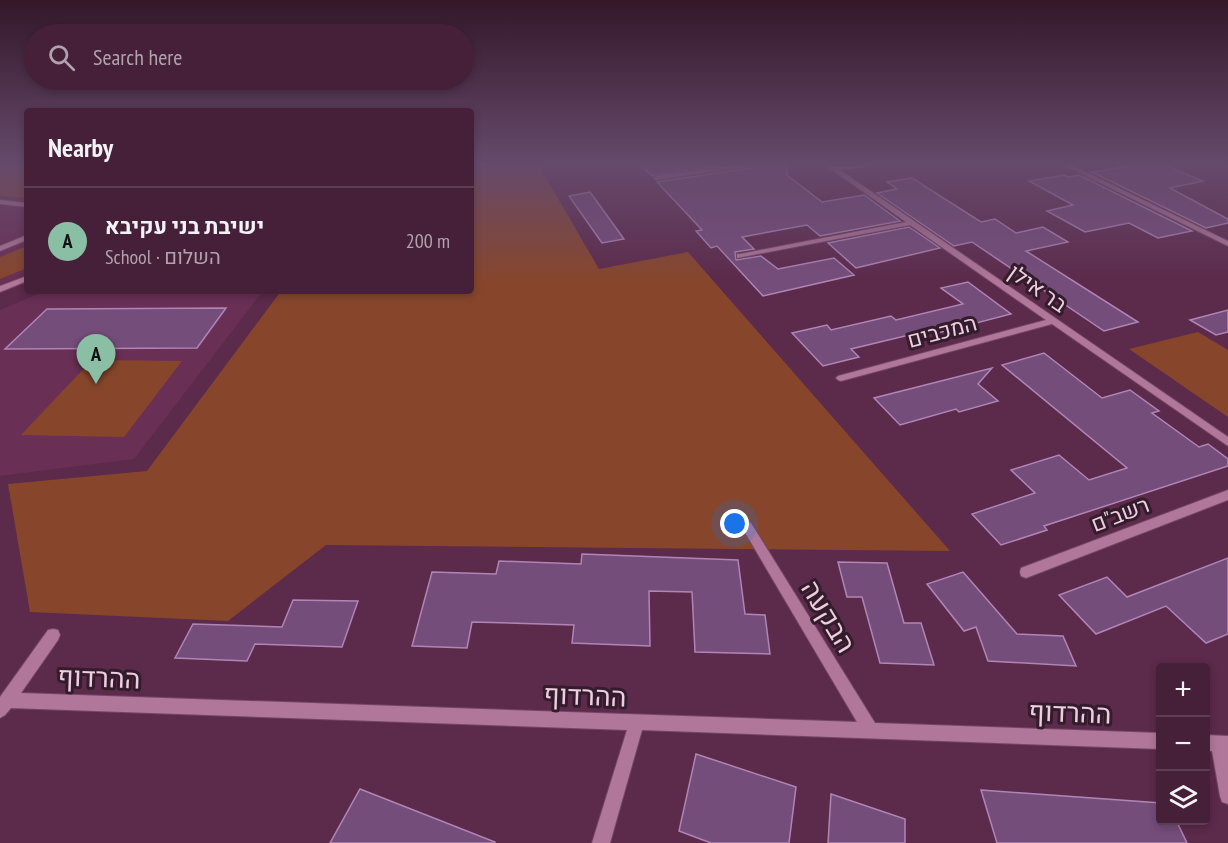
<!DOCTYPE html>
<html lang="en">
<head>
<meta charset="utf-8">
<style>
  :root { --surface:#452038; --page:#4f2d43; --text:#f1f3f6; --muted:#b0a3ae; --line:#5d3e53; --accent:#8abfa5 }
  body { margin:0; font-family:"PT Sans Narrow",Heebo,sans-serif; background:var(--page); color:var(--text) }
  .controls { position:absolute; right:18px; bottom:18px; display:grid; overflow:hidden; border-radius:6px; box-shadow:0 3px 9px #0003 }
  .controls button { width:54px; height:54px; display:grid; place-items:center; padding:0; border:0; border-bottom:2px solid var(--line); background:var(--surface); color:var(--text); font:30px sans-serif }
  .you { position:absolute; left:735px; top:524px; width:21px; height:21px; margin:-15px; border:4px solid #fff; border-radius:50%; background:#1a73e8; box-shadow:0 0 0 9px #1a73e833 }
  .badge { display:grid; place-items:center; width:39px; height:39px; border-radius:50%; background:var(--accent); color:#111; font-size:20px; font-weight:700 }
  .pin { position:absolute; translate:-50% -50px; filter:drop-shadow(0 2px 3px #0008) }
  .pin::after { content:''; position:absolute; top:32px; width:21px; height:18px; background:inherit; clip-path:polygon(0 0,100% 0,50% 100%) }
  .list { margin:0; padding:0; list-style:none }
  h2 { display:flex; justify-content:space-between; align-items:center; height:78px; margin:0; padding:0 24px; font-size:26px }
  h2 small { font-size:20px; font-weight:400; color:var(--muted) }
  .list li { display:grid; grid-template-columns:39px 1fr auto; gap:18px; align-items:center; box-sizing:border-box; height:108px; padding:0 24px; border-top:2px solid var(--line) }
  .list b { display:block; font-size:22px; white-space:nowrap }
  .list p { margin:0; font-size:20px; white-space:nowrap; color:var(--muted) }
  .list em { font-size:20px; font-style:normal; color:var(--muted) }
  .icon { flex:none; width:33px; height:33px; fill:none; stroke:currentColor; stroke-width:2; stroke-linecap:round; stroke-linejoin:round }
  .map { position:relative; flex:none; width:1228px; height:843px; overflow:hidden }
  .search { position:absolute; background:var(--surface); box-shadow:0 3px 9px #0003; left:24px; top:24px; width:450px; height:66px; display:flex; align-items:center; gap:15px; box-sizing:border-box; padding:0 21px; border-radius:33px; color:var(--muted); font-size:22px }
  .panel { position:absolute; background:var(--surface); box-shadow:0 3px 9px #0003; left:24px; top:108px; width:450px; height:186px; border-radius:6px }
  .map>svg:first-child { display:block }
  .built { fill:#692f55 }
  .green { fill:#87462c }
  .building { fill:#754d7b; stroke:#b085b6; stroke-width:1.5 }
  .lines { fill:none; stroke-linecap:round; stroke-linejoin:round }
  .minor-casing { stroke:#734864; stroke-width:2 }
  .minor { fill:#b0779a; fill-rule:evenodd }
  .labels { text-anchor:middle; dominant-baseline:central; stroke-width:6; stroke-linejoin:round; paint-order:stroke }
  .street-label { font-size:22px; fill:#edcddf; stroke:#331c2b }
  .near-street-label { font-size:27px; fill:#edcddf; stroke:#331c2b }
</style>
</head>
<body>
<div class="map">
<svg width="1228" height="843" viewBox="0 0 1228 843">
  <rect width="100%" height="100%" fill="#5c2a4b"/>
  <g class="built">
    <polygon points="0,164 27,164 27,274 0,285"/>
    <polygon points="45,291 263,291 134,459 0,476 0,310"/>
  </g>
  <g class="green">
    <polygon points="10,164 27,164 27,198 0,196 0,169"/>
    <polygon points="471,164 538,164 599,269 688,252 950,551 326,545 228,621 30,612 8,484 147,471 281,291 471,291"/>
    <polygon points="27,246 27,268 0,279 0,257"/>
    <polygon points="1198,332 1228,350 1228,417 1129,349"/>
    <polygon points="92,360 182,361 124,437 21,435"/>
  </g>
  <g class="building">
    <polygon points="640,164 727,164 652,176"/>
    <polygon points="755,164 786,164 787,175 822,202 864,195 900,221 820,236 807,225 742,237 754,249 735,252 736,260 761,256 778,269 834,258 854,275 763,296 717,246 711,248 696,231 702,230 657,182 750,168"/>
    <polygon points="1140,164 1162,164 1203,181 1170,188 1228,219 1228,223 1206,228 1092,172"/>
    <polygon points="1064,175 1068,177 1079,175 1192,231 1158,238 1129,223 1085,232 1047,211 1073,205 1029,181"/>
    <polygon points="912,178 981,222 995,219 1016,233 1043,227 1068,242 1026,251 1138,322 1104,331 972,242 954,246 877,193 897,189 887,182"/>
    <polygon points="590,192 624,239 602,243 569,196"/>
    <polygon points="909,227 940,248 856,268 828,243"/>
    <polygon points="968,282 1011,314 938,333 934,329 851,349 859,357 823,366 792,333 827,325 831,330 891,316 896,320 963,304 941,288"/>
    <polygon points="226,308 197,348 5,349 47,309"/>
    <polygon points="1228,310 1228,332 1216,335 1190,320"/>
    <polygon points="1044,353 1102,398 1130,390 1159,411 1152,413 1199,447 1208,444 1228,459 1228,466 1044,526 1047,530 1001,545 972,514 1035,493 1011,470 1059,455 1089,480 1127,468 1002,365"/>
    <polygon points="992,368 978,384 998,401 959,412 956,409 900,425 874,398"/>
    <polygon points="582,554 738,560 745,614 765,615 770,654 695,652 692,592 649,591 650,646 572,643 574,625 472,622 467,648 412,646 432,572 496,574 499,561 581,564"/>
    <polygon points="1228,558 1228,634 1206,643 1166,606 1096,634 1059,595 1107,577 1127,597"/>
    <polygon points="838,562 887,563 904,623 921,623 934,665 880,663 862,597 847,597"/>
    <polygon points="963,572 1017,634 1063,636 1076,666 988,661 976,627 964,631 927,584"/>
    <polygon points="293,600 358,601 342,647 255,644 247,661 175,658 193,624 282,627"/>
    <polygon points="696,754 796,787 789,843 711,843 679,831"/>
    <polygon points="360,789 495,842 495,843 330,843"/>
    <polygon points="981,790 1161,803 1161,820 1176,820 1187,843 997,843"/>
    <polygon points="831,794 905,819 905,843 828,843"/>
  </g>
  <g class="lines">
    <defs>
      <g id="minor">
        <polygon points="740,164 753,164 750,166 656,180 653,178 656,176"/>
        <polygon points="824,164 831,164 835,167 873,164 870,166 840,170 1228,437 1228,446 1052,324 841,381 838,380 836,378 838,376 1046,320 910,225 737,258 737,254 740,254 906,222"/>
        <polygon points="1062,164 1069,164 1228,241 1228,246"/>
        <polygon points="0,200 27,203 27,207 0,204"/>
        <polygon points="27,235 27,240 0,251 0,246"/>
        <polygon points="27,276 27,281 0,292 0,286"/>
        <polygon points="1228,490 1228,500 1026,578 1021,576 1020,572 1021,568"/>
        <polygon points="747,521 751,523 875,723 1160,733 1160,749 642,730 610,843 592,843 627,730 11,708 5,715 0,718 0,697 48,630 53,629 58,630 60,635 58,640 21,693 857,722 743,529 741,526 743,523"/>
        <polygon points="1206,735 1228,736 1228,804 1222,802 1220,796 1212,751 1206,751"/>
      </g>
    </defs>
    <use href="#minor" class="minor-casing"/>
    <use href="#minor" class="minor"/>
  </g>
  <linearGradient id="sky" x2="0" y2="1"><stop stop-color="#331729"/><stop offset="0.58" stop-color="#664a6c"/><stop offset="1" stop-color="#664a6c" stop-opacity="0"/></linearGradient>
  <rect width="1228" height="282" fill="url(#sky)"/>
  <g class="labels">
    <g class="street-label">
      <text transform="translate(1038 288) rotate(35)">בר אילן</text>
      <text transform="translate(942 331) rotate(-15)">המכבים</text>
      <text transform="translate(1120 514) rotate(-21)">רשב"ם</text>
    </g>
    <g class="near-street-label">
      <text transform="translate(829 616) rotate(59)">הבקעה</text>
      <text transform="translate(99 677) rotate(2)">ההרדוף</text>
      <text transform="translate(585 695) rotate(2)">ההרדוף</text>
      <text transform="translate(1070 712) rotate(2)">ההרדוף</text>
    </g>
  </g>
</svg>
<div class="controls">
<button>+</button>
<button>−</button>
<button><svg class="icon" aria-label="layers" viewBox="0 0 24 24"><path d="M12 4l9 5-9 5-9-5zM3 14l9 5 9-5"/></svg></button>
</div>
<div class="you"></div>
<div class="pin badge" style="left:96px;top:384px">A</div>
<div class="search"><svg class="icon" aria-label="search" viewBox="0 0 24 24"><circle cx="10" cy="10" r="6"/><path d="M15 15l6 6"/></svg>Search here</div>
<section class="panel">
<h2>Nearby<small></small></h2>
<ul class="list">
<li><span class="badge">A</span><div><b>ישיבת בני עקיבא</b><p>School · השלום</p></div><em>200 m</em></li>
</ul>
</section>
</div>
</body>
</html>
